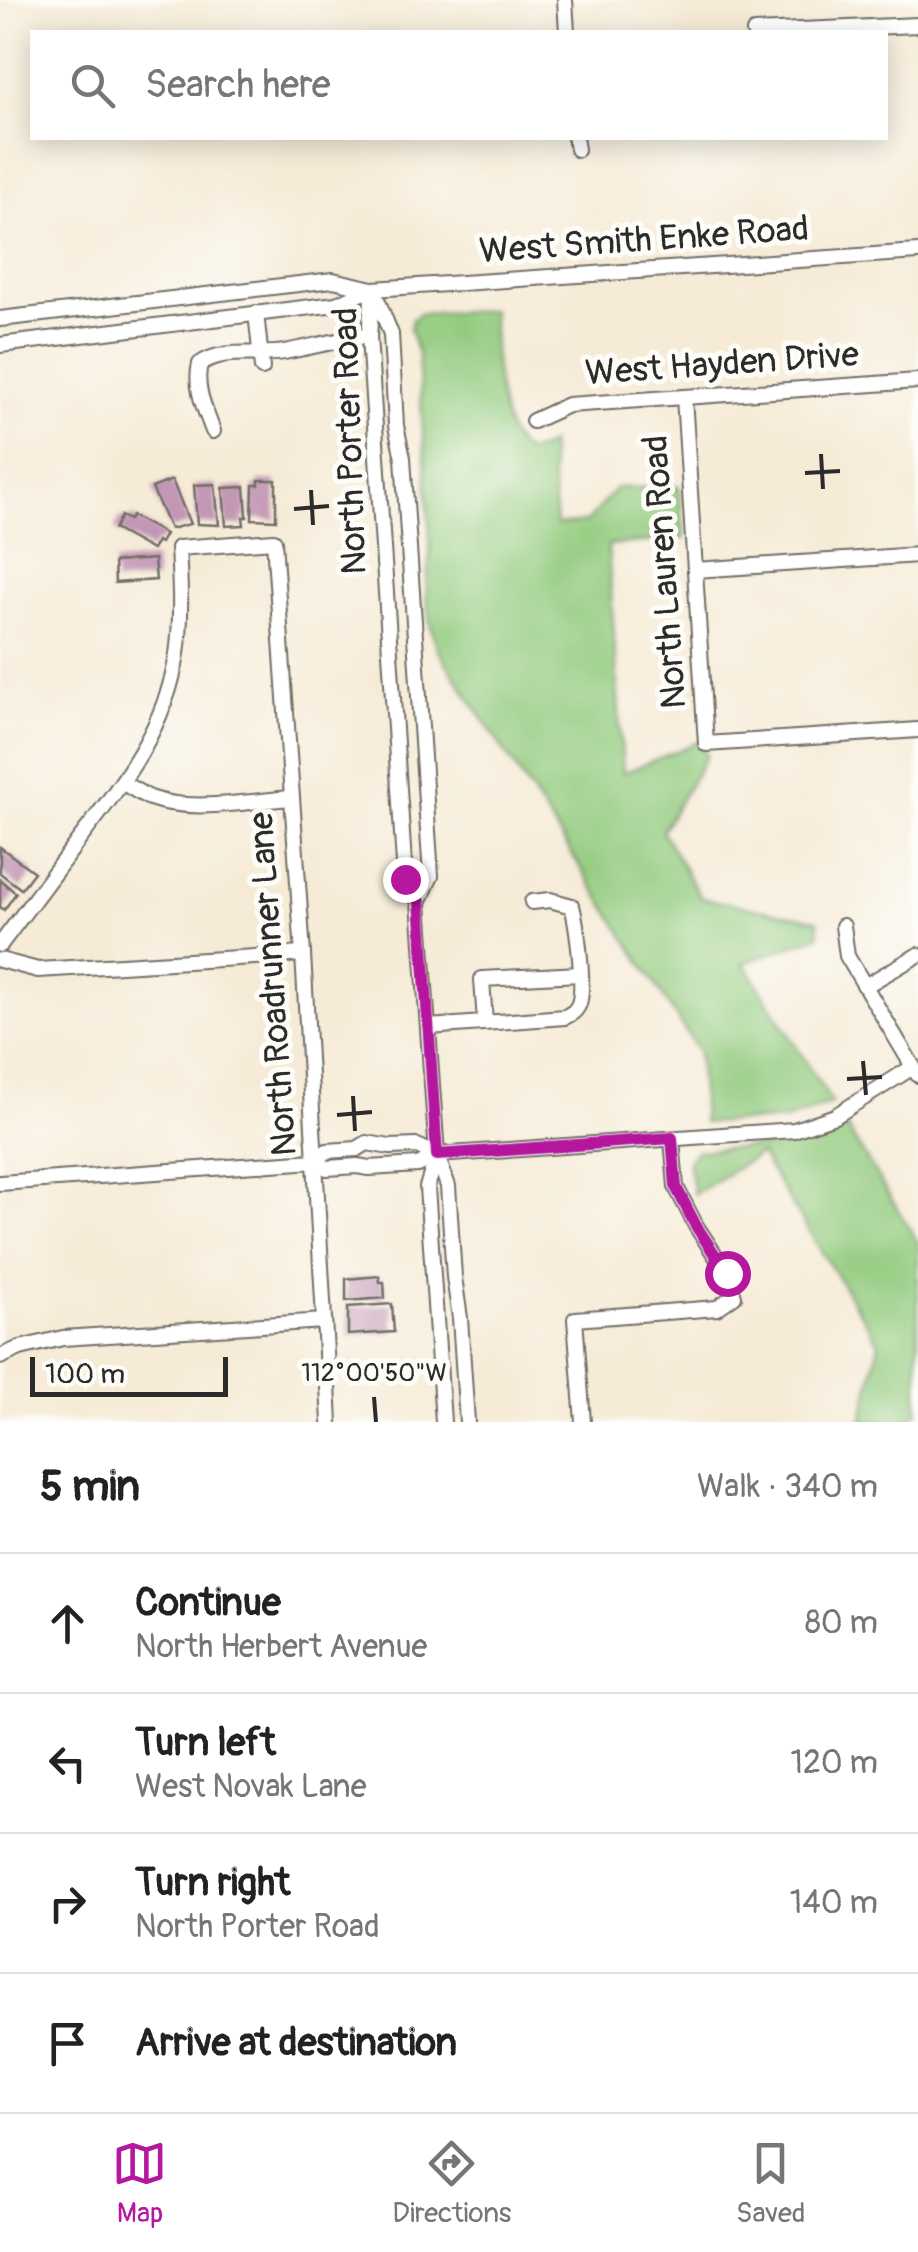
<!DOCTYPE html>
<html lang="en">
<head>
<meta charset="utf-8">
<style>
  :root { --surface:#fff; --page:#f2f2f2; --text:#222; --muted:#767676; --line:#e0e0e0; --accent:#b5179e }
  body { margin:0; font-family:Pangolin,sans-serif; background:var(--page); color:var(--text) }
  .scale { position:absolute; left:30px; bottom:25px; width:198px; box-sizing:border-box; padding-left:10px; border:5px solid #2b2b2b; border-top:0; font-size:28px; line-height:35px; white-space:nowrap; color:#2b2b2b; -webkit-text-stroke:8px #fdfcf7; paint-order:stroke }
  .stop { position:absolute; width:30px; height:30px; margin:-22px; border:8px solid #b5179e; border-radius:50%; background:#fff }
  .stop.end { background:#b5179e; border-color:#fff; box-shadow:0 2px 10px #0008 }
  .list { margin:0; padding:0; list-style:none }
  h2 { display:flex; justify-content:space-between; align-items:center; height:130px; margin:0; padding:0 40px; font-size:42px }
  h2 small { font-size:32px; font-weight:400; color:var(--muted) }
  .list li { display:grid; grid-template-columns:65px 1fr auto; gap:30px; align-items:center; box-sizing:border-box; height:140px; padding:0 40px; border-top:2px solid var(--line) }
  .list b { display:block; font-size:38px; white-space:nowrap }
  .list p { margin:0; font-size:32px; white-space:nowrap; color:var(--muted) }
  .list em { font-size:32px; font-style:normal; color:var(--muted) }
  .icon { flex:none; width:55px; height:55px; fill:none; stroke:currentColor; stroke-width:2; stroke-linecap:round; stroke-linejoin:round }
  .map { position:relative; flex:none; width:918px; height:1422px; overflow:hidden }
  .search { position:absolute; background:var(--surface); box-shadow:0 5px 25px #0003; left:30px; right:30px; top:30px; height:110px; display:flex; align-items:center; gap:25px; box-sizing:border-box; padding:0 35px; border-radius:0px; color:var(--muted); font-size:38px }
  .sheet { height:690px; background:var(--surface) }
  nav { display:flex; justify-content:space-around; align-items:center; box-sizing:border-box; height:140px; border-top:2px solid var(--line); background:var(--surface); font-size:28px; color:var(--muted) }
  nav a { display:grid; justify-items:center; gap:5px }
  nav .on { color:var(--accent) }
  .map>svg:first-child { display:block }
  .green { fill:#91ca7d; stroke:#5e7a54; stroke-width:2.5 }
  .building { fill:#c297b6 }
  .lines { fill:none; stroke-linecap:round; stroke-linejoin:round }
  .minor-casing { stroke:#726e67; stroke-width:18 }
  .minor { stroke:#fff; stroke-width:14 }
  .route { stroke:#b5179e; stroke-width:12 }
  .ticks { fill:none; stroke:#2b2b2b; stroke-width:4 }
  .labels { text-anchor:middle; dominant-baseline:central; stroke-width:10; stroke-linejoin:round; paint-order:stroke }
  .street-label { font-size:35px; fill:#2b2b2b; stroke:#fdfcf7 }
  .ticks-label { font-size:25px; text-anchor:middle; fill:#2b2b2b; stroke:#fdfcf7; stroke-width:10; stroke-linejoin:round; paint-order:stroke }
</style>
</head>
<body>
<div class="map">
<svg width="918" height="1422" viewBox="0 0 918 1422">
  <rect width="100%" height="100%" fill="#fdfcf7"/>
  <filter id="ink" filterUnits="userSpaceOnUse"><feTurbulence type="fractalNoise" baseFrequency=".01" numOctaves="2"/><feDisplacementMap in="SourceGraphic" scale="20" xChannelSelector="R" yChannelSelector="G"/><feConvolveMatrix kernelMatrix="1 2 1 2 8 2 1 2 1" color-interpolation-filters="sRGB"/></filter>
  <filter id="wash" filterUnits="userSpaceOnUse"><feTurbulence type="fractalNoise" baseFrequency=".0048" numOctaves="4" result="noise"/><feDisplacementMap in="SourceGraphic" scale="40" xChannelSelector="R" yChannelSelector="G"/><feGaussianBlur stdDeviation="2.25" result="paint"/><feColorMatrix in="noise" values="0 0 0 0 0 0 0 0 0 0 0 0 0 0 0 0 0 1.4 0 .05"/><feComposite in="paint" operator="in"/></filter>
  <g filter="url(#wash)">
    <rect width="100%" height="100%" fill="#f6ebd7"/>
    <g class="green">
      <path d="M492,310C494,335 494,486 549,444L556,525L587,522L616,488L679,487L685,538L608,545L623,773L698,742L707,755L662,831L701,898L818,920L819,936L744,963L832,1103L786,1120L703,1123L698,1051L574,857L439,652C430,629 424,605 427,580C428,566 431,554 430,539L418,355L410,329L412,320L419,314Z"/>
      <polygon points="847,1128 918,1242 918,1412 903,1422 862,1422 879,1343 760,1154 694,1194 688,1161 696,1151 807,1143"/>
    </g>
    <g id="blocks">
      <g class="building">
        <polygon points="172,480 190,524 170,529 152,488"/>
        <polygon points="259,480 276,480 276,520 252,519 253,485 259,485"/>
        <polygon points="215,484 219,525 197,524 194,485"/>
        <polygon points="245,487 247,517 243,517 244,525 226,526 223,488"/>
        <polygon points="121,516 129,520 132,516 165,534 160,543 157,541 152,550 114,529"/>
        <polygon points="154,559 156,580 115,583 114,562"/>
        <polygon points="0,847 34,872 21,889 0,873"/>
        <polygon points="0,880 16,893 4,910 0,907"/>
        <polygon points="379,1276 380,1282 384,1282 385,1298 346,1301 346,1279"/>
        <polygon points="392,1304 394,1332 348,1335 348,1307"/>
      </g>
    </g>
  </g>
  <g filter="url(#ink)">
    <use href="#blocks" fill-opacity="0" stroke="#726e67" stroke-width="2.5"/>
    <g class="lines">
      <defs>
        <g id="minor">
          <polyline points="565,0 567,32"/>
          <polyline points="754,32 918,25"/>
          <polyline points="575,138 577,149"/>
          <polyline points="373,289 369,336 405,879 419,902 437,1155 448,1186 454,1277 460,1318 467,1422"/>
          <polyline points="375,294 391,334 396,426 403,458 431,876 419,902"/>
          <polyline points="256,313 262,368"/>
          <polyline points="0,319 333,280 373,289 918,252"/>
          <polyline points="0,345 336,304 372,289"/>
          <polyline points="684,397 706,744 918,730"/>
          <polyline points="533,421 568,405 918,381"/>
          <path d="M213,431C205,409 194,388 200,364C224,347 256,357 284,352C312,347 340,339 369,336"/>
          <polyline points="695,570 918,555"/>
          <path d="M123,783C132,788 141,794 150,798C190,813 250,801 291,798"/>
          <polyline points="843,926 847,956 918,1075"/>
          <path d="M0,945C26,910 52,876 78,841C122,784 166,728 177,654C182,619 180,583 178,548L274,541L303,954L330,1422"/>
          <polyline points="0,960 38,970 303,954"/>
          <polyline points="865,986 918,955"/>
          <polyline points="485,1023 482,979 580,974"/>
          <path d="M428,1027L565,1017C572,1013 574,1013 578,1006C586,991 577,924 572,906L550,900L532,902"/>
          <polyline points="437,1156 427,1187 443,1422"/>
          <polyline points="315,1161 327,1151 357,1149 367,1143 390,1147 417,1146 437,1155"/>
          <polyline points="0,1183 315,1161 327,1168 357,1166 369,1168 418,1165 437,1155 794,1130 835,1116 913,1067"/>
          <polyline points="0,1357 20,1348 63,1338 324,1321"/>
          <polyline points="583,1422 575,1319 717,1308 734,1296 727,1273 696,1226 676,1187 672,1139"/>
        </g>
      </defs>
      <use href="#minor" class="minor-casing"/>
      <use href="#minor" class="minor"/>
    </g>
  </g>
  <g class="lines" filter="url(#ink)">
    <polyline class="route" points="405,879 420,902 437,1155 672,1138 676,1187 696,1226 727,1273"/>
  </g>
  <path class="ticks" d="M821,454L823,489M805,473L840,471M311,490L313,525M294,509L329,506M863,1061L866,1095M847,1079L882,1077M353,1096L355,1131M337,1115L372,1112M374,1397L376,1422"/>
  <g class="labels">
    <g class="street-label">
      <text transform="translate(644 240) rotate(-4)">West Smith Enke Road</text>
      <text transform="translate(722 364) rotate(-4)">West Hayden Drive</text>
      <text transform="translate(350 441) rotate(-92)">North Porter Road</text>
      <text transform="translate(665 572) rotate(-94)">North Lauren Road</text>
      <text transform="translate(273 984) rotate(-94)">North Roadrunner Lane</text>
    </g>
  </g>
  <g class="ticks-label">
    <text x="374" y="1381">112°00'50"W</text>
  </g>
</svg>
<div class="scale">100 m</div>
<div class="stop" style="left:727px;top:1273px"></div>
<div class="stop end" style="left:405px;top:879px"></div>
<div class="search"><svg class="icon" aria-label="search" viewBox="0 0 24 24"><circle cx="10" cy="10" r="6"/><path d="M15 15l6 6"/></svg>Search here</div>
</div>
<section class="sheet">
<h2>5 min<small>Walk · 340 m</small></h2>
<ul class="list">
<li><svg class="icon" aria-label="ahead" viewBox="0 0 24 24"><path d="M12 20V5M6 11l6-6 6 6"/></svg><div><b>Continue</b><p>North Herbert Avenue</p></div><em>80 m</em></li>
<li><svg class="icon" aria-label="left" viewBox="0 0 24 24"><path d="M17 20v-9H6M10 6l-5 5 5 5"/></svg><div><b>Turn left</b><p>West Novak Lane</p></div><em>120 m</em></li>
<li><svg class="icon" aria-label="right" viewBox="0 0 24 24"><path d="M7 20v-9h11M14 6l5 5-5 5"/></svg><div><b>Turn right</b><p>North Porter Road</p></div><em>140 m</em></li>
<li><svg class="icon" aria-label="arrive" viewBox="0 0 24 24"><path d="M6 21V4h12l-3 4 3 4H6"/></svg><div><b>Arrive at destination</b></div></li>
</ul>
</section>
<nav>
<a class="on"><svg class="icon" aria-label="map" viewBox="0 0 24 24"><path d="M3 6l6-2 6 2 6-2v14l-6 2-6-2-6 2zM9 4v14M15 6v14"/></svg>Map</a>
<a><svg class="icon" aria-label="directions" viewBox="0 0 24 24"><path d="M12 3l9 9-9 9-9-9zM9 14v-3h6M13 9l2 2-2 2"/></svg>Directions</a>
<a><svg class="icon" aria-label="saved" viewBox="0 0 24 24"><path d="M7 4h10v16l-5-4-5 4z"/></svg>Saved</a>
</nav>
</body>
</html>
